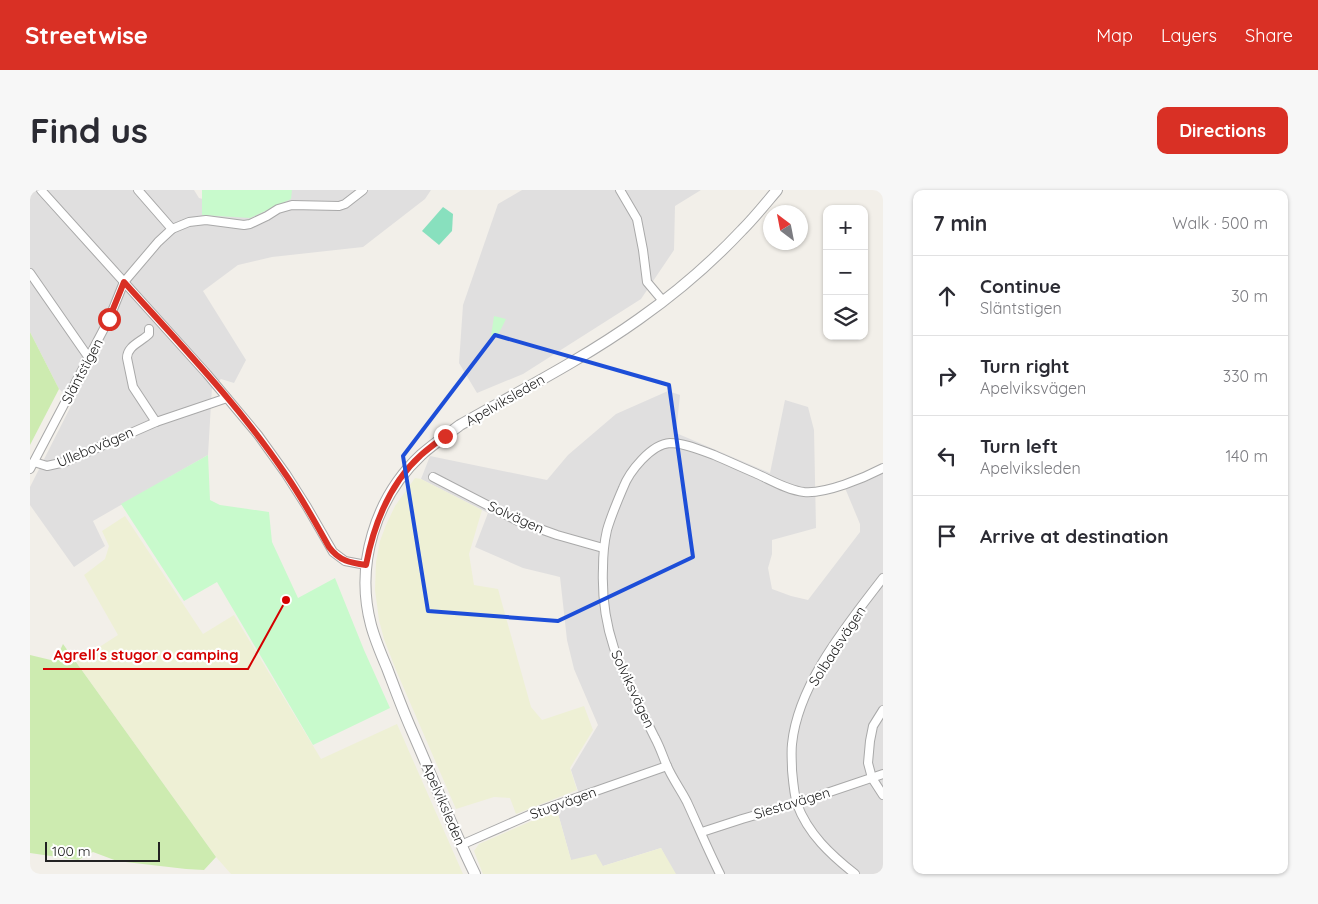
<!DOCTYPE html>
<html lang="en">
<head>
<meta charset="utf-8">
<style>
  :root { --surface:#fff; --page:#f7f7f7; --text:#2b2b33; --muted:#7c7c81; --line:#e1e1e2; --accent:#d93025 }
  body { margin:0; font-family:Quicksand,sans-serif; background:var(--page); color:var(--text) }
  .controls { position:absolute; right:15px; top:15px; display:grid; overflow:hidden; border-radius:10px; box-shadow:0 1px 4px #0004 }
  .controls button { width:45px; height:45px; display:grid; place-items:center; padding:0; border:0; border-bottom:1px solid var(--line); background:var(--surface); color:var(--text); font:25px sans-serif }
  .compass { position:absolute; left:733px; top:15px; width:45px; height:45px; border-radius:50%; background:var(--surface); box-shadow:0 1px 4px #0004; rotate:328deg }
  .scale { position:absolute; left:15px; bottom:12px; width:115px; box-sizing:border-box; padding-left:5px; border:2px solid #222; border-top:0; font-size:14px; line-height:18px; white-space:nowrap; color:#222; -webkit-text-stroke:4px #fff; paint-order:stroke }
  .stop { position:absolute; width:15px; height:15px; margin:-11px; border:4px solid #d93025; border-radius:50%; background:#fff }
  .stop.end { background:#d93025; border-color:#fff; box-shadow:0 1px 5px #0008 }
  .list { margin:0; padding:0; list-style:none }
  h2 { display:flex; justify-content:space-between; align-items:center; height:65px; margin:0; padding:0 20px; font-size:21px }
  h2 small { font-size:16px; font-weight:400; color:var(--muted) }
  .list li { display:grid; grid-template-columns:32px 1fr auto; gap:15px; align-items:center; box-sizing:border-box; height:80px; padding:0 20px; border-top:1px solid var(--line) }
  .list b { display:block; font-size:19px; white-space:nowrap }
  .list p { margin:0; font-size:16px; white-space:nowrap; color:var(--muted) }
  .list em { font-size:16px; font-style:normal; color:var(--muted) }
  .icon { flex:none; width:28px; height:28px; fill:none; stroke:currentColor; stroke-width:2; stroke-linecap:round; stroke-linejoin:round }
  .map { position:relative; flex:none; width:853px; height:684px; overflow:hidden; border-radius:10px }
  header { display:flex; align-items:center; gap:30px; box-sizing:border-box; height:70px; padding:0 25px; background:var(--accent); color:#fff }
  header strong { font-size:24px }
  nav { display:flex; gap:28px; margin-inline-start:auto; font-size:18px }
  .intro { display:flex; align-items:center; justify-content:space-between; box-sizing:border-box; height:120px; padding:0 30px }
  h1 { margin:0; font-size:35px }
  .button { padding:12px 22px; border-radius:10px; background:var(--accent); color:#fff; font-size:18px; font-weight:700 }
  main { display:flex; gap:30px; padding:0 30px }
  aside { flex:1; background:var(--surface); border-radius:10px; box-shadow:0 1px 4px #0004 }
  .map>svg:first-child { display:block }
  .residential { fill:#e0dfdf }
  .farmland { fill:#eef0d5 }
  .grass { fill:#cdebb0 }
  .park { fill:#c8facc }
  .pitch { fill:#88e0be }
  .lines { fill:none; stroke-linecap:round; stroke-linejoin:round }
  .minor-casing { stroke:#a9a9a9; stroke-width:10 }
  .tertiary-casing { stroke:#a9a9a9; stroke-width:12 }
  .minor { stroke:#fff; stroke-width:8 }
  .tertiary { stroke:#fff; stroke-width:10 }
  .route { stroke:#d93025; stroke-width:6 }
  .marked { fill:none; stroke:#1d4ed8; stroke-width:4; stroke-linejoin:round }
  .labels { text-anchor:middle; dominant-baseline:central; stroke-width:4.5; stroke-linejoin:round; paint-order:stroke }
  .street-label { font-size:14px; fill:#222; stroke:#fff }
  .leader { fill:none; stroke:#d40000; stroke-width:2 }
  .callout-dot { fill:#d40000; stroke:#fff; stroke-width:2 }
  .callout-label { font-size:15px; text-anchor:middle; font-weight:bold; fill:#d40000; stroke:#fff; stroke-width:4.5; stroke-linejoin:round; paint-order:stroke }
</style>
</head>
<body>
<header>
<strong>Streetwise</strong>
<nav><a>Map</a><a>Layers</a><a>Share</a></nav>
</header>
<div class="intro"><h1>Find us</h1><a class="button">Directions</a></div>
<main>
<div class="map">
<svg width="853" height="684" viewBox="0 0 853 684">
  <rect width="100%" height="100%" fill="#f2efe9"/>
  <g class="residential">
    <polygon points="0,0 164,0 169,8 214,20 244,0 401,0 395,9 333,57 242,67 208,75 173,101 216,170 204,193 191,189 182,197 178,265 63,331 75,356 44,377 0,315 0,297 43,212 29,199 0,142"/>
    <polygon points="492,0 671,0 645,16 644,60 611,109 493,184 447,203 429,173 433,115 468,14"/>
    <polygon points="638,201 650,205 646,243 740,283 755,210 778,217 784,240 786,338 742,350 742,364 738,378 742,399 761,406 778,410 830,342 830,334 815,298 837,291 853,282 853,684 644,684 631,658 573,676 541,670 527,620 549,604 541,580 568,535 544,479 537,450 530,387 493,378 445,357 458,323 391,289 400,266 517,290 538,265 586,224"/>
  </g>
  <g class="farmland">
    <polygon points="385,288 391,289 452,320 439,364 444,395 468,399 501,517 512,530 554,516 563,540 540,578 547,600 486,624 480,608 464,607 426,619 366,480 354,449 349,430 345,400 346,372 350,351 356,335 365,316"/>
    <polygon points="95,326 173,444 204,425 291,569 367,534 433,684 201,684 186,667 46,472 88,445 54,385 75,369 79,356 72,341"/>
    <polygon points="527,620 541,670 566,664 573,676 631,658 646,684 453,684 444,661 449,654"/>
  </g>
  <g class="grass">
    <polygon points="0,142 29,199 0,255"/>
    <polygon points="33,454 186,667 174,680 156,679 87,671 63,662 48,670 0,663 0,465 25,471"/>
  </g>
  <g class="park">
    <polygon points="172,0 262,0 261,9 220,28 172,25"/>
    <polygon points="464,126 476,129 467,147 461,146"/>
    <polygon points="178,265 180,310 190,315 239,322 242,352 268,408 305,388 334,460 360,518 283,555 187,392 154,411 91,314"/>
  </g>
  <polygon class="pitch" points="413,17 423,24 422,41 409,55 392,41"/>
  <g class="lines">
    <defs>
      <g id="minor">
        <polyline points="11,0 177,184 228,245 256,284 277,317 303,362 315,371 336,375"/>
        <polyline points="108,0 142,39"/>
        <polyline points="590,0 607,29 613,60 617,92 633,111"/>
        <polyline points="0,83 59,168"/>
        <path d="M119,139V144C111,152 97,156 97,168L103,197L126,232"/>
        <polyline points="4,272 17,276 35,272 126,232 197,208"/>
        <polyline points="0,279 79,129 94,92 128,52 142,39 159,32 176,30 214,35 220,34 237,26 248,19 262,15 309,16 315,14 333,0"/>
        <polyline points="403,287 488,331 527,345 573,358"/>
        <polyline points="853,520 843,536 840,551 838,573 842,588 853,605"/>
        <polyline points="672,642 712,629 767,613 853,584"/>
        <polyline points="431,655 506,622 637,576"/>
        <path d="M690,684C678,660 668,636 657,612C651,600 642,588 637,576C633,567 630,557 625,548C596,489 570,447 573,378C573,365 574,353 577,340C581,326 587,312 593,298C599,282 621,254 640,253C655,253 670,260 684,265C698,271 711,277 725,283C741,290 757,300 774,302C796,304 834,288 853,278"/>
        <path d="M825,684C801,665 778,644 767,614C764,604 763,591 762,580C762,572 761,563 762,554C768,494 817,435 853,388"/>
      </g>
      <path id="tertiary" d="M445,684C422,637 403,589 382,541C373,521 365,499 357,478C351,464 345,450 341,435C325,375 345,308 391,265C403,254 417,245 430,235C490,201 553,169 609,129C646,103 681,73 712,40C725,27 736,13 747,0"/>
    </defs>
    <use href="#minor" class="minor-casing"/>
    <use href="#tertiary" class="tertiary-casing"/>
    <use href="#minor" class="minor"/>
    <use href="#tertiary" class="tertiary"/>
  </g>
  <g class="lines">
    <path class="route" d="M79,129L94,92C150,154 209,215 256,285C272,308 285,332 299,357C309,371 321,373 336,375C344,333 359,294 391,265C399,258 407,252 415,246"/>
  </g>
  <path class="marked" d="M465,145L639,195L663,367L528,431L398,421L373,266Z"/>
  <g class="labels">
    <g class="street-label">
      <text transform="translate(52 181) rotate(-62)">Släntstigen</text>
      <text transform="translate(475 210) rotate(-30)">Apelviksleden</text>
      <text transform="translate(65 257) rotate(-23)">Ullebovägen</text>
      <text transform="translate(486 327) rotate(24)">Solvägen</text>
      <text transform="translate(807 456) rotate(-57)">Solbadsvägen</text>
      <text transform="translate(603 499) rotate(65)">Solviksvägen</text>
      <text transform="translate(533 613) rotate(-20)">Stugvägen</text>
      <text transform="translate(762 613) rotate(-17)">Siestavägen</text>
      <text transform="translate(414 614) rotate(67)">Apelviksleden</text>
    </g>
  </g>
  <path class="leader" d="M256 410L218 479H13"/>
  <circle class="callout-dot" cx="256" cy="410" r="5"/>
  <g class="callout-label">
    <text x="116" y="470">Agrell´s stugor o camping</text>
  </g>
</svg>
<div class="controls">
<button>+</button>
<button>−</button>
<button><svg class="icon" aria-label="layers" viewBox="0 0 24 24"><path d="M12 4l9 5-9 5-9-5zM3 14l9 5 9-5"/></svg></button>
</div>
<svg class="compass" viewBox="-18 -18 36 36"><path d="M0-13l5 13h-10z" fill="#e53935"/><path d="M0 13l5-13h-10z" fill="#7c7c81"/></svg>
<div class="scale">100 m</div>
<div class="stop" style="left:79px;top:129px"></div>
<div class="stop end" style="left:415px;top:246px"></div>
</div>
<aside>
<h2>7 min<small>Walk · 500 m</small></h2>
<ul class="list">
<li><svg class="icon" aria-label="ahead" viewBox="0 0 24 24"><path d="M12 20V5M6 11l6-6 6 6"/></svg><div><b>Continue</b><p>Släntstigen</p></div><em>30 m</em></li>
<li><svg class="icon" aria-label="right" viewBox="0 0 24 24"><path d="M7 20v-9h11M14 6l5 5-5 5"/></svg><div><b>Turn right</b><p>Apelviksvägen</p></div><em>330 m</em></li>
<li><svg class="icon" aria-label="left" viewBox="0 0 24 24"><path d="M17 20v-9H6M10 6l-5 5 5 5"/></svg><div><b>Turn left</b><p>Apelviksleden</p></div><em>140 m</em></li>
<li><svg class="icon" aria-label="arrive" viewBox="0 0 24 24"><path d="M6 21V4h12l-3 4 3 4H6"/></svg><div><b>Arrive at destination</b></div></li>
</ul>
</aside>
</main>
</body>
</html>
